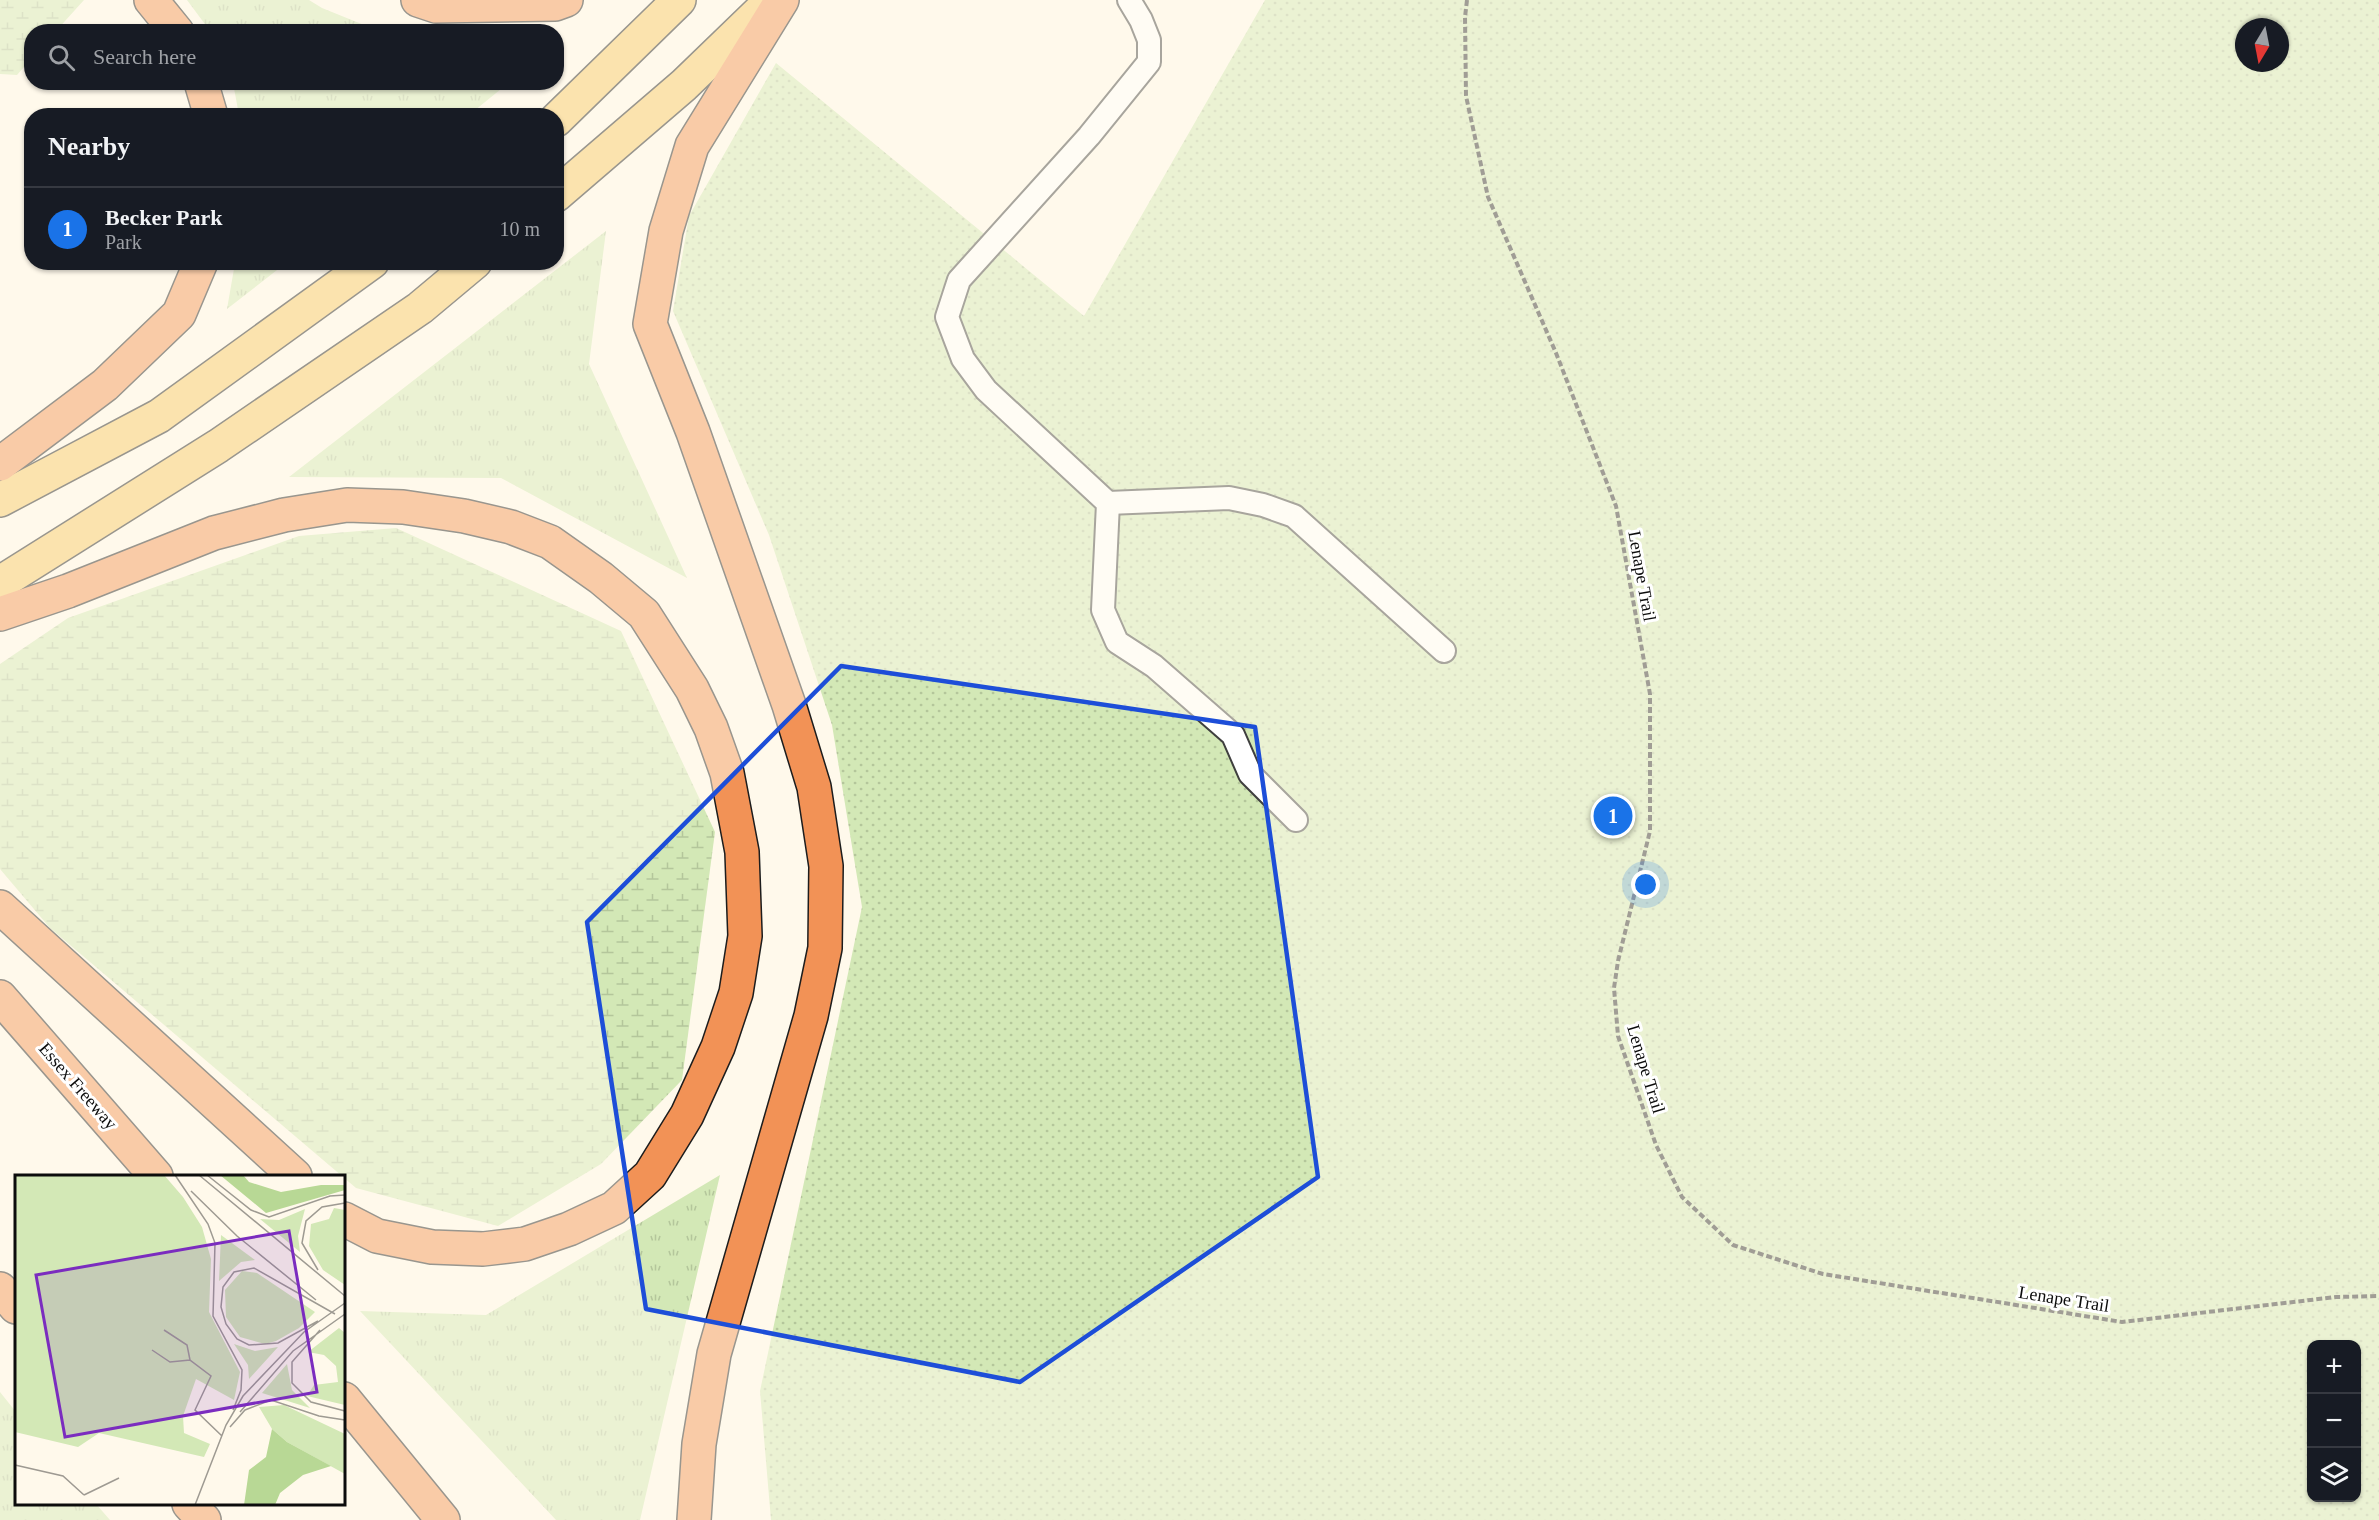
<!DOCTYPE html>
<html lang="en">
<head>
<meta charset="utf-8">
<style>
  :root { --surface:#171b24; --page:#20242c; --text:#f1f3f6; --muted:#9ea1a6; --line:#363941; --accent:#1a73e8 }
  body { margin:0; font-family:Georgia,serif; background:var(--page); color:var(--text) }
  .controls { position:absolute; right:18px; bottom:18px; display:grid; overflow:hidden; border-radius:12px; box-shadow:0 2px 4px #0004 }
  .controls button { width:54px; height:54px; display:grid; place-items:center; padding:0; border:0; border-bottom:2px solid var(--line); background:var(--surface); color:var(--text); font:30px sans-serif }
  .compass { position:absolute; left:2235px; top:18px; width:54px; height:54px; border-radius:50%; background:var(--surface); box-shadow:0 2px 4px #0004; rotate:190deg }
  .you { position:absolute; left:1646px; top:885px; width:21px; height:21px; margin:-15px; border:4px solid #fff; border-radius:50%; background:#1a73e8; box-shadow:0 0 0 9px #1a73e833 }
  .badge { display:grid; place-items:center; width:39px; height:39px; border-radius:50%; background:var(--accent); color:#fff; font-size:20px; font-weight:700 }
  .pin { position:absolute; translate:-50% -50%; border:3px solid #fff; box-shadow:0 2px 6px #0006 }
  .list { margin:0; padding:0; list-style:none }
  h2 { display:flex; justify-content:space-between; align-items:center; height:78px; margin:0; padding:0 24px; font-size:26px }
  h2 small { font-size:20px; font-weight:400; color:var(--muted) }
  .list li { display:grid; grid-template-columns:39px 1fr auto; gap:18px; align-items:center; box-sizing:border-box; height:84px; padding:0 24px; border-top:2px solid var(--line) }
  .list b { display:block; font-size:22px; white-space:nowrap }
  .list p { margin:0; font-size:20px; white-space:nowrap; color:var(--muted) }
  .list em { font-size:20px; font-style:normal; color:var(--muted) }
  .icon { flex:none; width:33px; height:33px; fill:none; stroke:currentColor; stroke-width:2; stroke-linecap:round; stroke-linejoin:round }
  .map { position:relative; flex:none; width:2379px; height:1520px; overflow:hidden }
  .search { position:absolute; background:var(--surface); box-shadow:0 2px 4px #0004; left:24px; top:24px; width:540px; height:66px; display:flex; align-items:center; gap:15px; box-sizing:border-box; padding:0 21px; border-radius:24px; color:var(--muted); font-size:22px }
  .panel { position:absolute; background:var(--surface); box-shadow:0 2px 4px #0004; left:24px; top:108px; width:540px; height:162px; border-radius:24px }
  .map>svg:first-child { display:block }
  .grass { fill:url(#grass-tufts) }
  .wetland { fill:url(#wetland-marsh) }
  .park { fill:url(#park-dots); fill-rule:evenodd }
  .lines { fill:none; stroke-linecap:round; stroke-linejoin:round }
  .service-casing { stroke:#3f3f3f; stroke-width:26 }
  .primary-casing { stroke:#1d1d1d; stroke-width:36 }
  .motorway-casing { stroke:#1d1d1d; stroke-width:36 }
  .path { stroke:#2e2e2e; stroke-width:4; stroke-dasharray:6 3; stroke-linecap:butt }
  .service { stroke:#fff; stroke-width:22 }
  .primary { stroke:#f6c764; stroke-width:33 }
  .motorway { stroke:#f29256; stroke-width:33 }
  .marked { fill:none; stroke:#1d4ed8; stroke-width:4.5; stroke-linejoin:round }
  .labels { text-anchor:middle; dominant-baseline:central; stroke-width:6; stroke-linejoin:round; paint-order:stroke }
  .street-label { font-size:18px; fill:#0c0c0c; stroke:#fff }
  .inset-road { fill:none; stroke:#9e9a92; stroke-width:1.5 }
  .view { fill:#7b2cbf; fill-opacity:0.15; stroke:#7b2cbf; stroke-width:3 }
  .inset-edge { fill:none; stroke:#0c0c0c; stroke-width:3 }
</style>
</head>
<body>
<div class="map">
<svg width="2379" height="1520" viewBox="0 0 2379 1520">
  <defs>
    <pattern id="grass-tufts" width="24" height="20" patternUnits="userSpaceOnUse" patternTransform="scale(1.5)"><rect width="24" height="20" fill="#d3e8b6"/><path d="M3 7l-1-3M5 7V3M7 7l1-3M15 17l-1-3M17 17v-4M19 17l1-3" fill="none" stroke="#b4c69b"/></pattern>
    <pattern id="wetland-marsh" width="20" height="14" patternUnits="userSpaceOnUse" patternTransform="scale(1.5)"><rect width="20" height="14" fill="#d3e8b6"/><path d="M1 5h8M5 5V1M11 12h8M15 12V8" fill="none" stroke="#b4c69b"/></pattern>
    <pattern id="park-dots" width="8" height="8" patternUnits="userSpaceOnUse" patternTransform="scale(1.5)"><rect width="8" height="8" fill="#d3e8b6"/><path d="M2 2h.1M6 6h.1" fill="none" stroke="#b4c69b" stroke-width="1.8" stroke-linecap="round"/></pattern>
  </defs>
  <rect width="100%" height="100%" fill="#fff9eb"/>
  <g class="grass">
    <polygon points="187,0 309,0 322,8 379,31 210,31"/>
    <polygon points="500,82 506,85 469,115 239,115 233,83"/>
    <polygon points="606,231 589,364 687,578 501,478 289,477"/>
    <polygon points="235,263 235,262 286,263 227,309"/>
    <polygon points="720,1175 640,1520 556,1520 360,1311 486,1315"/>
    <polygon points="0,1392 16,1412 16,1504 96,1504 110,1520 0,1520"/>
  </g>
  <g class="wetland">
    <polygon points="0,0 84,0 56,31 32,32 31,59 17,75 0,74"/>
    <polygon points="396,528 621,631 715,832 682,1080 601,1164 498,1226 356,1188 50,928 0,869 0,664 68,618 299,536"/>
  </g>
  <path class="park" d="M1265,0H2379V1520H771L760,1391L862,907L832,725L769,535L673,311L689,216L776,63L1084,316ZM2244,27H2280V63H2244ZM2312,1344H2356V1498H2312Z"/>
  <g class="lines">
    <defs>
      <g id="service">
        <polyline points="1129,0 1141,20 1149,40 1149,62 1089,136 959,280 947,317 963,359 986,390 1108,503 1103,610 1117,642 1154,666 1233,735 1250,774 1296,820"/>
        <polyline points="1108,503 1229,498 1263,505 1294,516 1444,651"/>
      </g>
      <g id="primary">
        <polyline points="556,120 679,0"/>
        <polyline points="556,195 684,85 772,0"/>
        <polyline points="0,500 159,416 372,262"/>
        <polyline points="0,583 218,446 420,308 475,262"/>
      </g>
      <g id="motorway">
        <polyline points="151,0 177,32"/>
        <polyline points="418,0 436,6 555,4 566,0"/>
        <polyline points="201,82 211,116"/>
        <polyline points="0,464 105,385 179,314 201,262"/>
        <polyline points="0,614 68,591 214,533 284,515 347,505 403,507 464,516 511,527 550,542 601,578 644,614 692,689 711,728 727,773 742,852 745,936 736,993 718,1047 687,1115 650,1175 614,1208 569,1229 525,1244 483,1249 432,1247 377,1236 344,1219"/>
        <polyline points="0,907 295,1176"/>
        <polyline points="0,997 156,1176"/>
        <polyline points="0,1289 16,1307"/>
        <polyline points="344,1399 443,1520"/>
        <polyline points="189,1504 204,1520"/>
        <polyline points="694,1520 699,1444 714,1354 811,1016 825,948 826,866 814,787 789,705 693,432 650,324 666,231 692,146 782,0"/>
      </g>
    </defs>
    <use href="#service" class="service-casing"/>
    <use href="#primary" class="primary-casing"/>
    <use href="#motorway" class="motorway-casing"/>
    <polyline class="path" points="1467,0 1465,17 1466,96 1488,197 1556,353 1616,506 1650,694 1650,831 1618,961 1614,988 1618,1036 1656,1145 1682,1197 1733,1245 1823,1274 2122,1322 2336,1297 2379,1296"/>
    <use href="#service" class="service"/>
    <use href="#primary" class="primary"/>
    <use href="#motorway" class="motorway"/>
  </g>
  <path d="M0 0H2379V1520H0ZM841,666L1255,727L1318,1177L1020,1382L646,1309L587,922Z" fill="#fff9eb" fill-opacity=".55" fill-rule="evenodd"/>
  <path class="marked" d="M841,666L1255,727L1318,1177L1020,1382L646,1309L587,922Z"/>
  <g class="labels">
    <g class="street-label">
      <text transform="translate(1642 576) rotate(80)">Lenape Trail</text>
      <text transform="translate(1646 1069) rotate(73)">Lenape Trail</text>
      <text transform="translate(78 1086) rotate(49)">Essex Freeway</text>
      <text transform="translate(2064 1299) rotate(9)">Lenape Trail</text>
    </g>
  </g>
  <g transform="translate(15 1175)">
    <rect width="330" height="330" fill="#fff9eb"/>
    <path d="M290,34L283,61L285,77L245,44L264,45ZM206,60L240,85L226,87L204,106ZM219,169L240,176L263,172L234,204L233,190ZM272,189L277,215L295,233L247,218ZM269,230L330,259V299L272,267L257,254L244,232Z" fill="#d3e8b6"/>
    <path d="M205,0H228L234,7L266,17L306,10H330V15L251,38ZM257,254L272,267L316,291L288,300L265,318L260,330H229L234,295L251,282Z" fill="#b8d895"/>
    <path d="M319,33L330,35V110L308,95L294,71L296,49L314,44ZM227,96L242,98L300,137L284,153L261,166L250,169L225,162L211,142L210,115ZM324,153L330,158V230L292,221L299,210L323,207L321,191L309,180L293,177Z" fill="#d3e8b6"/>
    <path d="M0,0H149L168,22L187,52L196,84L194,137L225,197L219,225L181,204L168,241L169,258L195,269L189,282L84,258L63,272L0,257Z" fill="#d3e8b6"/>
    <path class="inset-road" d="M160,0L193,49L200,68L198,141L227,195L226,215L218,235M184,0L330,121M192,0L236,35L254,42L315,21L330,20M176,16L222,61L301,125M303,95L287,68L291,46L307,32L330,28M303,146L263,168L234,170L222,164L211,149L206,132L208,112L219,97L239,93L320,139M149,155L172,170L175,185L196,201L180,235L207,261M305,155L277,187V208L296,227L330,236M137,175L155,187L175,185M225,237L278,176L330,139M215,252L230,235L256,225L304,241L330,245M0,290L48,301L69,320M69,320L104,303M180,330L211,250L228,221L289,157L330,128"/>
    <path class="view" d="M274,56L302,217L50,262L21,100Z"/>
    <rect width="330" height="330" class="inset-edge"/>
  </g>
</svg>
<div class="controls">
<button>+</button>
<button>−</button>
<button><svg class="icon" aria-label="layers" viewBox="0 0 24 24"><path d="M12 4l9 5-9 5-9-5zM3 14l9 5 9-5"/></svg></button>
</div>
<svg class="compass" viewBox="-18 -18 36 36"><path d="M0-13l5 13h-10z" fill="#e53935"/><path d="M0 13l5-13h-10z" fill="#9ea1a6"/></svg>
<div class="you"></div>
<div class="pin badge" style="left:1613px;top:816px">1</div>
<div class="search"><svg class="icon" aria-label="search" viewBox="0 0 24 24"><circle cx="10" cy="10" r="6"/><path d="M15 15l6 6"/></svg>Search here</div>
<section class="panel">
<h2>Nearby<small></small></h2>
<ul class="list">
<li><span class="badge">1</span><div><b>Becker Park</b><p>Park</p></div><em>10 m</em></li>
</ul>
</section>
</div>
</body>
</html>
